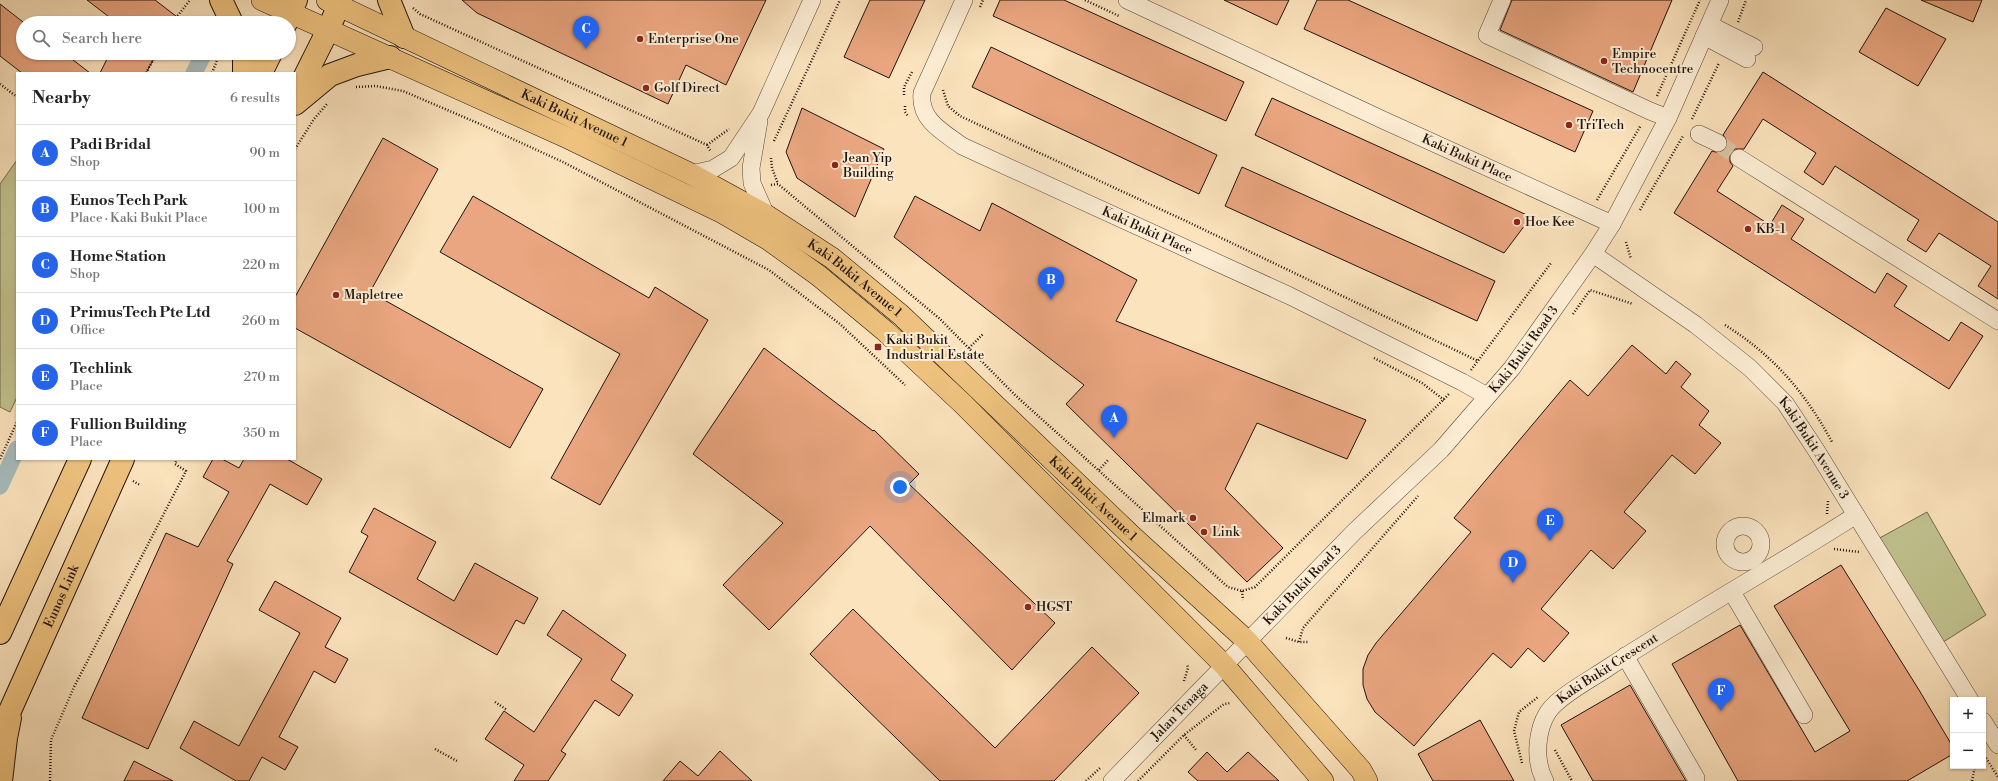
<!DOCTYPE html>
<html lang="en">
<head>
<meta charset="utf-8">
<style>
  :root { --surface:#fff; --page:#f2f2f2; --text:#222; --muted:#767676; --line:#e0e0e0; --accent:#2563eb }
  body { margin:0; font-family:"Libre Bodoni",serif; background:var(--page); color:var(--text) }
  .controls { position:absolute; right:12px; bottom:12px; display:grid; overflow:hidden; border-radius:0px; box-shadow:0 1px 3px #0004 }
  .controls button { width:36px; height:36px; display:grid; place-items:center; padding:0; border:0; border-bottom:1px solid var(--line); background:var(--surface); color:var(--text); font:20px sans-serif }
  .you { position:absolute; left:900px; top:487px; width:14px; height:14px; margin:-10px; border:3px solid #fff; border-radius:50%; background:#1a73e8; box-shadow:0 0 0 6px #1a73e833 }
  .badge { display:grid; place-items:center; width:26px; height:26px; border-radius:50%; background:var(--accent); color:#fff; font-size:13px; font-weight:700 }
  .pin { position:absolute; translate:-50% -33px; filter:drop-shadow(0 1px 2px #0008) }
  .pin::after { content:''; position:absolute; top:21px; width:14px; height:12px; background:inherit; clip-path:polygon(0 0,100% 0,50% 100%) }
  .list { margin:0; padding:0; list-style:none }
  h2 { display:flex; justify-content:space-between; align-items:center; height:52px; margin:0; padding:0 16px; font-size:17px }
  h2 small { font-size:13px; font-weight:400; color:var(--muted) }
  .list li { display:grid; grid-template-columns:26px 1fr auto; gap:12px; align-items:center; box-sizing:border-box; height:56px; padding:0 16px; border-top:1px solid var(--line) }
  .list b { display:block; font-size:15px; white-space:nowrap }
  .list p { margin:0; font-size:13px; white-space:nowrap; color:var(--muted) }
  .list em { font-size:13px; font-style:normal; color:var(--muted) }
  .icon { flex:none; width:22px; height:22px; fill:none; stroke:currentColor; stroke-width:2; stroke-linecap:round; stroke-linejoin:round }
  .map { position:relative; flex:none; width:1998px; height:781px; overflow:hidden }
  .search { position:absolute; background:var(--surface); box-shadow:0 1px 3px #0004; left:16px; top:16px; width:280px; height:44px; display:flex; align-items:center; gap:10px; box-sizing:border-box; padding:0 14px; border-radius:22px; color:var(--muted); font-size:15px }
  .panel { position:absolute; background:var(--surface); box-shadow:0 1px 3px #0004; left:16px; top:72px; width:280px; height:388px; border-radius:0px }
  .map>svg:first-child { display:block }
  .green { fill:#c1c38f; stroke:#706b4e }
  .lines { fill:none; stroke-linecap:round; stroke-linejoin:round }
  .canal { stroke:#a5bbbc; stroke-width:17 }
  .building { fill:#eaa680; stroke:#20130c }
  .minor-tunnel { stroke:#dac4a2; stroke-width:17; stroke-dasharray:17 8; stroke-linecap:butt }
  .minor-casing { stroke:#574738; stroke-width:18 }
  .major-casing { stroke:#20130c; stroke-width:22 }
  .highway-casing { stroke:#20130c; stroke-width:24 }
  .path { stroke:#20130c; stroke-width:2.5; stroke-dasharray:1 2; stroke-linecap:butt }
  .minor { stroke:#fcedd4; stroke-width:17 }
  .major { stroke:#eec27e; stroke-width:21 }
  .highway { stroke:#eec27e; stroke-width:22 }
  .poi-dot { fill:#8f2418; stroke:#fcedd4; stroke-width:1.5 }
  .labels { text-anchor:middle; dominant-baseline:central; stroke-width:4; stroke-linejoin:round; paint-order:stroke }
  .poi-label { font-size:13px; fill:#20130c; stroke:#fcedd4; text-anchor:start }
  .street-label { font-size:13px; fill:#20130c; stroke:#fcedd4 }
</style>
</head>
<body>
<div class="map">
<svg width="1998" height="781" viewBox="0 0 1998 781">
  <rect width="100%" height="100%" fill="#fbe3bd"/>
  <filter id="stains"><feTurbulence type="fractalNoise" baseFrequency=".005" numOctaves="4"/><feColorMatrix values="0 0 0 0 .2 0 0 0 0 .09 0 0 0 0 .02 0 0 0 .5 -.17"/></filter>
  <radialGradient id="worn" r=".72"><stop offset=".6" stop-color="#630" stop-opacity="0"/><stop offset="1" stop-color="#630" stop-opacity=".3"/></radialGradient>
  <g class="green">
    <polygon points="17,160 17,397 10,412 0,407 0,184"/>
    <polygon points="1927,512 1986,615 1940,644 1876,540"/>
  </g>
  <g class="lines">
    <g class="canal">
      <polyline points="194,73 204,53"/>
      <polyline points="0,486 17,449"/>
    </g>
  </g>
  <g class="building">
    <polygon points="87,0 155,0 185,23 117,23"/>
    <polygon points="462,0 766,0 726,85 686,65 668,104 477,13"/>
    <polygon points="870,0 925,0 889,78 844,57"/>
    <polygon points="1000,0 1064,0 1244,82 1226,121 993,16"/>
    <polygon points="1224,0 1289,0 1277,25"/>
    <polygon points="1317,0 1348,0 1593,111 1575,152 1304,29"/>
    <polygon points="1512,0 1672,0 1633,92 1500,30"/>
    <polygon points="1921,0 1982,0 1973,22"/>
    <polygon points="0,4 23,22 23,53 64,53 90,73 22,73 0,56"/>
    <polygon points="1886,8 1946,39 1918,86 1859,52"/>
    <polygon points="991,47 1217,155 1199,194 972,87"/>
    <polygon points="110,53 157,53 146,73 100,73"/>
    <polygon points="1763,72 1998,222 1998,299 1978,286 1991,266 1939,233 1926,252 1907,240 1919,220 1835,166 1823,185 1804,172 1816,153 1763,119 1744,149 1735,149 1730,153 1730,162 1733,166 1717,191 1770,225 1782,205 1804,219 1791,239 1875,293 1887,273 1907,286 1894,306 1949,341 1961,322 1983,336 1949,389 1674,213 1712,151 1719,153 1727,148 1728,142 1723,135"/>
    <polygon points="1272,98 1439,174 1531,217 1504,253 1255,135"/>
    <polygon points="802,108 884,149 855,217 797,178 786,152"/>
    <polygon points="383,138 438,169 370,292 543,389 510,448 295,328 295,297"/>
    <polygon points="1242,167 1495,281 1477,321 1225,206"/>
    <polygon points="473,196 649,298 655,287 708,320 600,505 551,478 620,354 440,252"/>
    <polygon points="915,196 980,231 992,203 1137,280 1116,321 1366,420 1347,459 1257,423 1225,489 1283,548 1247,582 1066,404 1084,385 894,237"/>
    <polygon points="1632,345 1666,374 1676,361 1691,374 1681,387 1709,411 1699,425 1721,443 1695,474 1672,455 1624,512 1646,531 1613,569 1591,550 1541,609 1569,633 1544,662 1528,648 1511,668 1493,653 1414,746 1375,712 1367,699 1363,685 1363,669 1368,655 1376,643 1471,532 1454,518 1570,380 1588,396"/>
    <polygon points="764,348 873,431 874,430 919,474 909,484 1055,623 1012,670 870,526 769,630 723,585 783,523 693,454"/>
    <polygon points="213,459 222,459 239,468 244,459 287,459 322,479 307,505 270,484 227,561 233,564 148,749 82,718 166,533 198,547 229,492 203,477"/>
    <polygon points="374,508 436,542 417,579 454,601 475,563 538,598 524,624 516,620 497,655 349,572 368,536 361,532"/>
    <polygon points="1841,565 1919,690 1953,747 1953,754 1907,781 1738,781 1672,664 1740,625 1815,752 1850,731 1774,606"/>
    <polygon points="275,581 341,618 325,647 348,659 335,683 314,671 279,737 298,747 285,770 262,757 249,781 236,781 180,748 194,721 239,746 300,633 259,610"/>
    <polygon points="853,609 995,748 1092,647 1139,693 1054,781 940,781 810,654"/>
    <polygon points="563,610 626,655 611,680 633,695 619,716 595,700 561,751 566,754 548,781 514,781 524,765 485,739 504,711 534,732 582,659 547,635"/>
    <polygon points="1630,685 1686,781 1593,781 1561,725"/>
    <polygon points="1480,720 1514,781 1433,781 1418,754"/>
    <polygon points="720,751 752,781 663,781 680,761 698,776"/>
    <polygon points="1207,752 1227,772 1248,752 1279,781 1198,781 1188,772"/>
    <polygon points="134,761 173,781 124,781"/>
  </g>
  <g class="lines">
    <polyline class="minor-tunnel" points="1718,143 1739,158"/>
    <defs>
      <g id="minor">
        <path id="s1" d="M964,0L922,93C919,120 943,132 962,146L1290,296L1462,382L1487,396"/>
        <path id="s2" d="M1127,0L1383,120L1612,224"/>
        <polyline points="1502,0 1487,35 1650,111 1668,118"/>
        <polyline points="1710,25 1754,47"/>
        <polyline points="1704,36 1747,59"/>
        <polyline points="759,121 751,168 752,183 766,215"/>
        <polyline points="1699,134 1718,143"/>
        <polyline points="1739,158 1998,321"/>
        <polyline points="691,174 713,169 731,158 761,113 812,0"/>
        <path id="s3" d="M1593,254L1696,325L1750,368L1785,403L1816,450L1970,700"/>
        <circle cx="1743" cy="544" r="18"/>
        <polyline points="1732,592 1804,715"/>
        <polyline points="1625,656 1696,778"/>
        <polyline points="1983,721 1998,745"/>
        <path id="s4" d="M1112,781L1354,532L1441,450L1512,368L1593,254L1612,224L1668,118L1720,0"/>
        <path id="s5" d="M1545,781C1534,761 1536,731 1548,712C1559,696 1593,678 1609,667C1690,614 1775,567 1856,515"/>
      </g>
      <g id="major">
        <polyline points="262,0 570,139 721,212 769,240 819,276 885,331 962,403 1224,665 1323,781"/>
        <path id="s6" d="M327,0L691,174L766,215L832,258L901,315L1133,537L1247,641L1361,770L1367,781"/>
      </g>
      <g id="highway">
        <polyline points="221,0 232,23"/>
        <polyline points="389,0 404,37"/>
        <polyline points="286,23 296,0"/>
        <polyline points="244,73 244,53"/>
        <polyline points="261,73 271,53"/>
        <polyline points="295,96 328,30 341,0"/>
        <polyline points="295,104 330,75 357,65 390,57"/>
        <polyline points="0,633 80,459"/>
        <path id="s7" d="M0,733L123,459"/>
        <polyline points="1,781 6,738 10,718"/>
      </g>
    </defs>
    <use href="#minor" class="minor-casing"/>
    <use href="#major" class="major-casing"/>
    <use href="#highway" class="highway-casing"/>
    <g class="path">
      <polyline points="1085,0 1119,16"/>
      <polyline points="980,7 983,0"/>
      <polyline points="413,8 420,14 707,145 711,152"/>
      <polyline points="1738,22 1746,0"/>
      <polyline points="172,23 190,0"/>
      <polyline points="146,73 157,53"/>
      <polyline points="212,73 220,53"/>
      <polyline points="0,84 17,97"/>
      <polyline points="356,87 376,86 403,91 480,124 563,162 769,270 840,324 905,385"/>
      <polyline points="943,90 948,106 960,116 1188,222 1478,361"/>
      <polyline points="904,95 904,87 912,72"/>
      <polyline points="1657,96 1700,0"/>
      <polyline points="905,106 905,112 908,116"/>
      <polyline points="1692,119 1719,63"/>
      <polyline points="774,141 840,0"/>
      <polyline points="707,145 729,129"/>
      <polyline points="295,149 314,119 327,104"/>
      <polyline points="771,158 772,168 778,184"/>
      <polyline points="771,185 778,184 940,319 1015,395 1228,587 1242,591 1255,587 1450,393"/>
      <polyline points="1597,200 1641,125"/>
      <polyline points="1640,210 1683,136"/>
      <polyline points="1626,242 1631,259"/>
      <polyline points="1573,314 1590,290 1633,304"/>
      <path d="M1725,325C1773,355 1805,392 1832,442"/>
      <polyline points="969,348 983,334"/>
      <polyline points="1374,358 1422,383 1444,400"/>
      <polyline points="1471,370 1551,263"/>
      <polyline points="0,459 17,422"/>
      <polyline points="1099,470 1109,459"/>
      <polyline points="133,481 140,485"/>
      <polyline points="1827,514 1828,501"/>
      <polyline points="1834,549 1859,552"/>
      <polyline points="1242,591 1243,600"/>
      <polyline points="1286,638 1299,642 1308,642"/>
      <polyline points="1299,642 1303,628 1418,496"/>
      <polyline points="1184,681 1188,668 1187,664"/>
      <polyline points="495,702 507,710"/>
      <polyline points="1184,735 1196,750"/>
      <polyline points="435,749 457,761"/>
      <polyline points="1555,750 1572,781"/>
      <polyline points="1986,758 1998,777"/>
      <polyline points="1522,763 1514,731 1519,712 1538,697"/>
      <polyline points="50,781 51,740 74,687 186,471 175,464 177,459"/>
      <polyline points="1086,781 1100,768"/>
      <polyline points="1138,781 1184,735 1224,704 1231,703"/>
      <polyline points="1972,781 1975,766"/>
    </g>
    <use href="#minor" class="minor"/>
    <use href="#major" class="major"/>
    <use href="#highway" class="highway"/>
  </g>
  <g class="poi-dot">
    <circle cx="640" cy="39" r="4"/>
    <circle cx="1604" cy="61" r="4"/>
    <circle cx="646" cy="88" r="4"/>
    <circle cx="1569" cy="125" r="4"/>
    <circle cx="835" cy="165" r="4"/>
    <circle cx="1517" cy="222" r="4"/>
    <circle cx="1748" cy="229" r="4"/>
    <circle cx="336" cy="295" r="4"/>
    <rect x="874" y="343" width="8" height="8" rx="2"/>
    <circle cx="1193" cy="518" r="4"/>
    <circle cx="1204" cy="532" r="4"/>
    <circle cx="1028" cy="607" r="4"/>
  </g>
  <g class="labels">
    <g class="poi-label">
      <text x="648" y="39">Enterprise One</text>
      <text x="1612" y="54">Empire<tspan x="1612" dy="15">Technocentre</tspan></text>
      <text x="654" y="88">Golf Direct</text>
      <text x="1577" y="125">TriTech</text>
      <text x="843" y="158">Jean Yip<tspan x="843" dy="15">Building</tspan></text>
      <text x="1525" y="222">Hoe Kee</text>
      <text x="1756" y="229">KB-1</text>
      <text x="344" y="295">Mapletree</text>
      <text x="886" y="340">Kaki Bukit<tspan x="886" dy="15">Industrial Estate</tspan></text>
      <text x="1185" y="518" text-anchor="end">Elmark</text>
      <text x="1212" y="532">Link</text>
      <text x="1036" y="607">HGST</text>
    </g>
    <g class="street-label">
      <text stroke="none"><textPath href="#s6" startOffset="274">Kaki Bukit Avenue 1</textPath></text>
      <text stroke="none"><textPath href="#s2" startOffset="375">Kaki Bukit Place</textPath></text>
      <text stroke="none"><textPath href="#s1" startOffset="376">Kaki Bukit Place</textPath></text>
      <text stroke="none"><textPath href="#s6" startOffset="598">Kaki Bukit Avenue 1</textPath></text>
      <text stroke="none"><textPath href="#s4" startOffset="597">Kaki Bukit Road 3</textPath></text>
      <text stroke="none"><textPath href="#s3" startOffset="297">Kaki Bukit Avenue 3</textPath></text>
      <text stroke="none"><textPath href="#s6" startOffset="923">Kaki Bukit Avenue 1</textPath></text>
      <text stroke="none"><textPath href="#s4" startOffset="273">Kaki Bukit Road 3</textPath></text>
      <text stroke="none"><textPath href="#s7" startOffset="150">Eunos Link</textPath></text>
      <text stroke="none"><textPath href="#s5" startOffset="146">Kaki Bukit Crescent</textPath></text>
      <text stroke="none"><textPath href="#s4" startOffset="97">Jalan Tenaga</textPath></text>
    </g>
  </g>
  <rect width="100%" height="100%" filter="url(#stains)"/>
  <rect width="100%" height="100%" fill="url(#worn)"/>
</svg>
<div class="controls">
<button>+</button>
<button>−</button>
</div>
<div class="you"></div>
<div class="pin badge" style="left:1114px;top:438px">A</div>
<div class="pin badge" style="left:1051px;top:300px">B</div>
<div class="pin badge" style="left:586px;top:49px">C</div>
<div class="pin badge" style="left:1513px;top:583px">D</div>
<div class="pin badge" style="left:1550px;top:541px">E</div>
<div class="pin badge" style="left:1721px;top:711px">F</div>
<div class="search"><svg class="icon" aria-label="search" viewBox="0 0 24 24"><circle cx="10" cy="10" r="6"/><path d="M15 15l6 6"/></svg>Search here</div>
<section class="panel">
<h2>Nearby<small>6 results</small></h2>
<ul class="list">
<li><span class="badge">A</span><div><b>Padi Bridal</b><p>Shop</p></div><em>90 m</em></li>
<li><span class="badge">B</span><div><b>Eunos Tech Park</b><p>Place · Kaki Bukit Place</p></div><em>100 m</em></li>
<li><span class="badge">C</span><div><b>Home Station</b><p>Shop</p></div><em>220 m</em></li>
<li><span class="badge">D</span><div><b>PrimusTech Pte Ltd</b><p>Office</p></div><em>260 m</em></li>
<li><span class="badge">E</span><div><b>Techlink</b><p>Place</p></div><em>270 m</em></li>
<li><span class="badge">F</span><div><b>Fullion Building</b><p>Place</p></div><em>350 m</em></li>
</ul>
</section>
</div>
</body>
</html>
